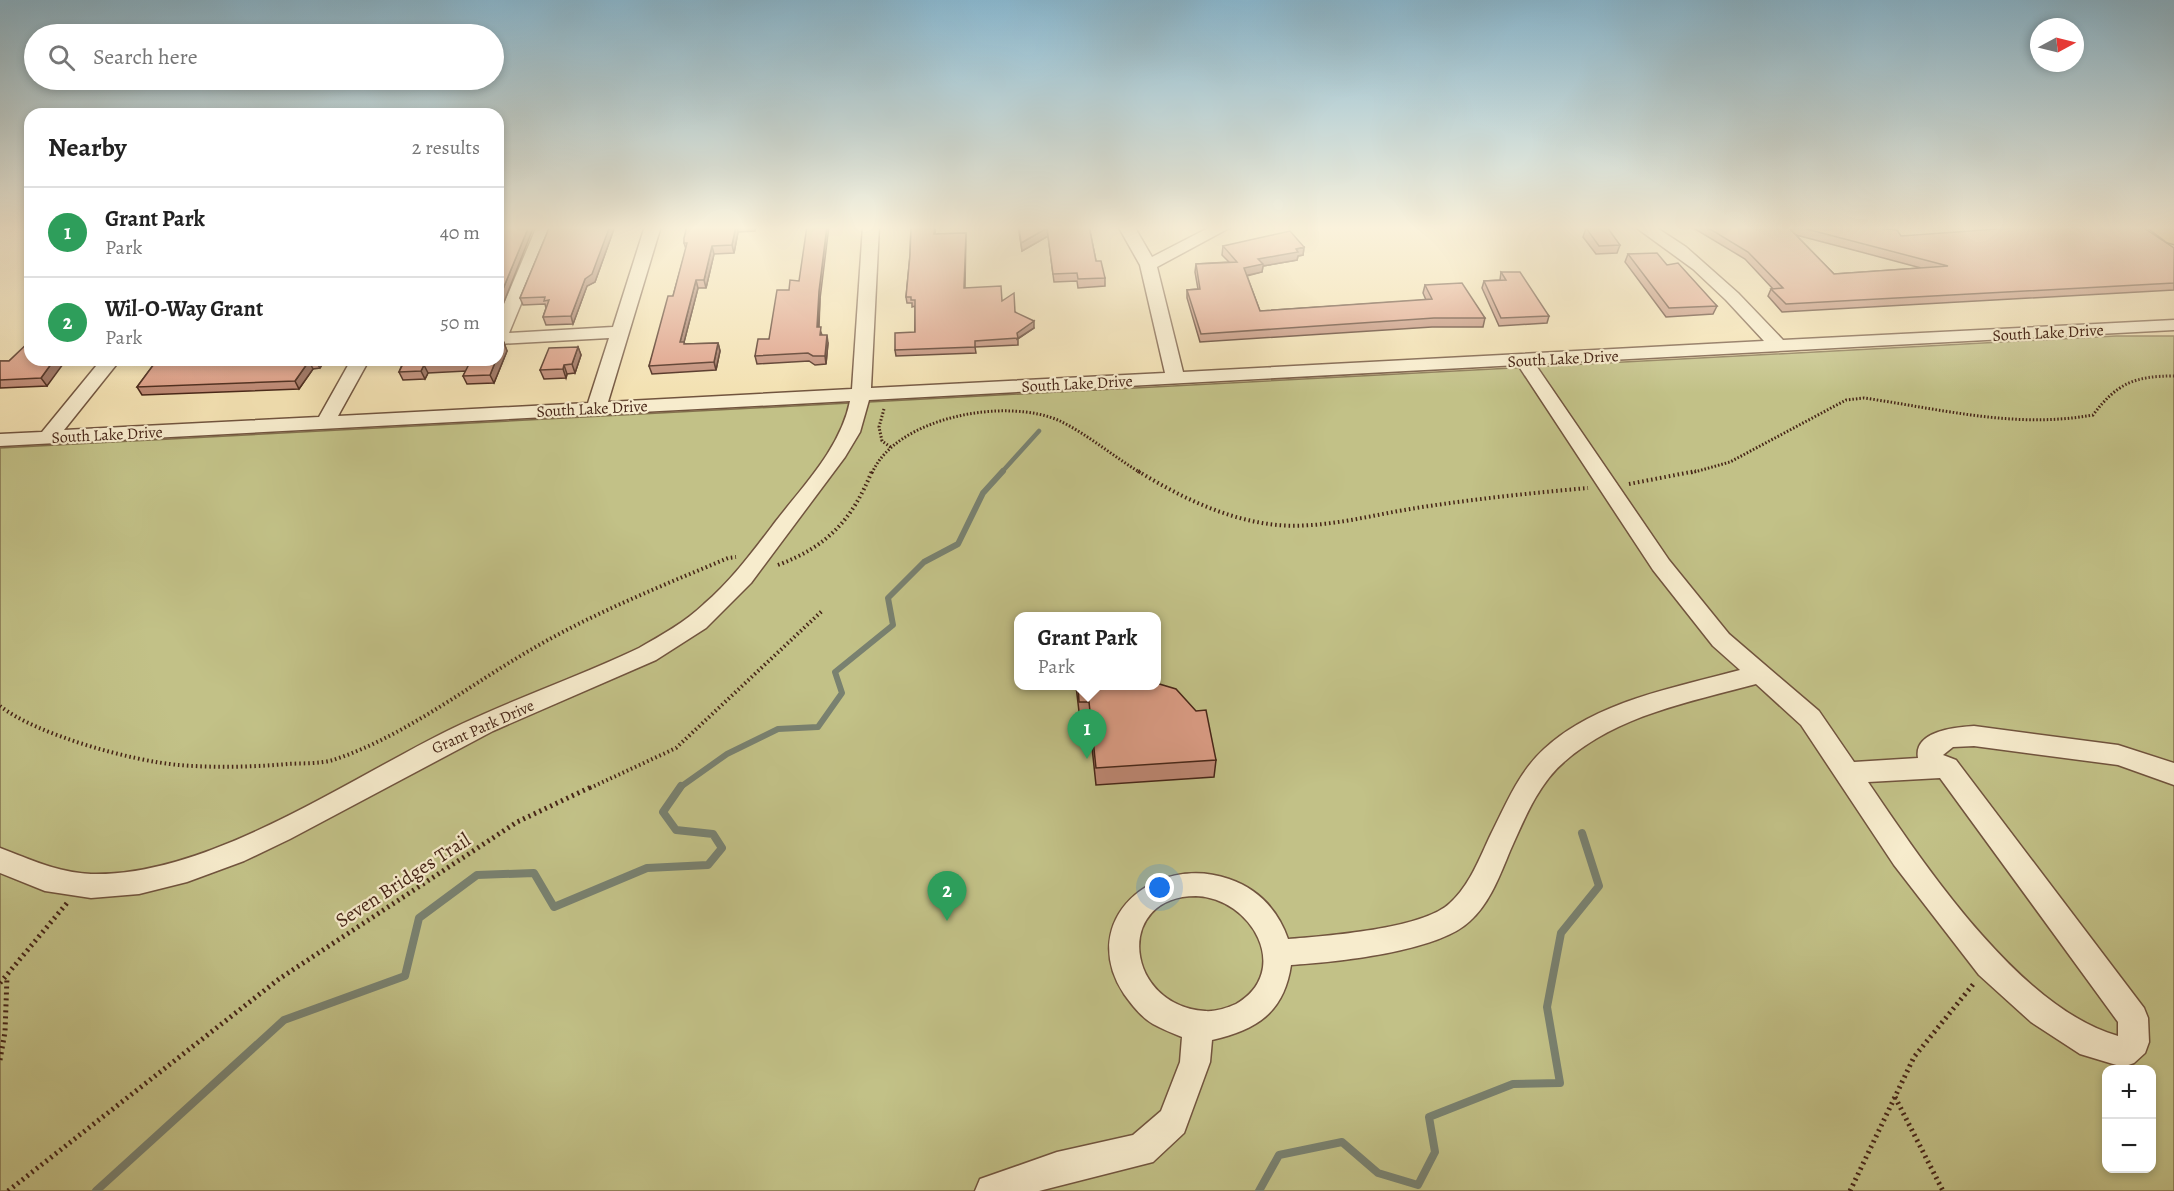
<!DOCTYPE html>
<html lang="en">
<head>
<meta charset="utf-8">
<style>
  :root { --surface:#fff; --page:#f2f2f2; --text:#222; --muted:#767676; --line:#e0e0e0; --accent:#7c3aed }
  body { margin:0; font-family:Alegreya,serif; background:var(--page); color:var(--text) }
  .controls { position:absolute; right:18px; bottom:18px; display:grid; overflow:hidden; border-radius:12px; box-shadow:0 3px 9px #0003 }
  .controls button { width:54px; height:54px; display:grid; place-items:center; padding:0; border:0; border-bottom:2px solid var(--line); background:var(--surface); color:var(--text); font:30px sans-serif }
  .compass { position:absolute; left:2030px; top:18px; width:54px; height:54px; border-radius:50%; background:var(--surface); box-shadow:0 3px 9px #0003; rotate:83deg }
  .you { position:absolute; left:1160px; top:888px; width:21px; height:21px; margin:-15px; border:4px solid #fff; border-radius:50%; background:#1a73e8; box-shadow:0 0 0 9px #1a73e833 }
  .badge { display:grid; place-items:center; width:39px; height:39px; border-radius:50%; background:var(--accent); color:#fff; font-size:20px; font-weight:700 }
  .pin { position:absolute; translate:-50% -50px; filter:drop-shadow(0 2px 3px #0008) }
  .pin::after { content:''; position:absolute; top:32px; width:21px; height:18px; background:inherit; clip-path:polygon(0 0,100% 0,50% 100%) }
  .popup { position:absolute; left:1014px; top:612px; width:147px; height:78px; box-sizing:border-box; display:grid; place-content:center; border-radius:12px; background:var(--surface); filter:drop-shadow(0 2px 4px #0005); font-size:20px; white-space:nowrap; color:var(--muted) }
  .popup b { font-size:22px; color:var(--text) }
  .popup::after { content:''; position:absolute; left:50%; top:100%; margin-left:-12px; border:12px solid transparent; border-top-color:var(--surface) }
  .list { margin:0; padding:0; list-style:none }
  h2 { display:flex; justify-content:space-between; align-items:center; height:78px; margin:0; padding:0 24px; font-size:26px }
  h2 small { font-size:20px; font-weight:400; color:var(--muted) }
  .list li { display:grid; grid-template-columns:39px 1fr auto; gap:18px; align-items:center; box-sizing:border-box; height:90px; padding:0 24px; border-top:2px solid var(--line) }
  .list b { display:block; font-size:22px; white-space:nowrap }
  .list p { margin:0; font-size:20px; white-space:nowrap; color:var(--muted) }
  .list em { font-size:20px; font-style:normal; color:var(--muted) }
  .icon { flex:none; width:33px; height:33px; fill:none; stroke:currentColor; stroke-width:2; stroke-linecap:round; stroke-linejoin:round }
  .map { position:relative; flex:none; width:2174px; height:1191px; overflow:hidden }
  .search { position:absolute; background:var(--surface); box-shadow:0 3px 9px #0003; left:24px; top:24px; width:480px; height:66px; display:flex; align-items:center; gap:15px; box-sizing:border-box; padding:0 21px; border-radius:33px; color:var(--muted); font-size:22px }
  .panel { position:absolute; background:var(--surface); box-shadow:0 3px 9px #0003; left:24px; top:108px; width:480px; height:258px; border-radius:18px }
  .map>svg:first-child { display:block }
  .green { fill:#c2c187; stroke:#84734f; stroke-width:1.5; fill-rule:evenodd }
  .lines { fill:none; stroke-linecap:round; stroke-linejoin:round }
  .stream-far2 { stroke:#798170; stroke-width:4.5 }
  .stream-far1 { stroke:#798170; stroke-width:6 }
  .stream { stroke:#798170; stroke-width:8 }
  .minor-casing { stroke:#71543e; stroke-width:3 }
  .major-casing { stroke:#462517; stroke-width:3 }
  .path-far2 { stroke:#462517; stroke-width:3; stroke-dasharray:1.5 2; stroke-linecap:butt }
  .path-far1 { stroke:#462517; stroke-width:4; stroke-dasharray:1.5 3; stroke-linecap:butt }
  .path { stroke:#462517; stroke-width:5; stroke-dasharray:2 4; stroke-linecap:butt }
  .minor { fill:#f7eccd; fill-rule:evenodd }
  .major { fill:#eac079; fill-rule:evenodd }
  .wall { fill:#be8874; stroke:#462517; stroke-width:1.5; fill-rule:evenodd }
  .shaded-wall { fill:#9b6f5e; stroke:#462517; stroke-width:1.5 }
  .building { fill:#dd9e87; stroke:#462517; stroke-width:1.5 }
  .labels { text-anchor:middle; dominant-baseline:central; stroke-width:4.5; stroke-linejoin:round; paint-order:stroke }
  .street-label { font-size:16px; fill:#462517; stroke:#f7eccd }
  .near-street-label { font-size:20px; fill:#462517; stroke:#f7eccd }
</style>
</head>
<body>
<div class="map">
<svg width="2174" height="1191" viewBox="0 0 2174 1191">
  <rect width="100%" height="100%" fill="#f3e1b2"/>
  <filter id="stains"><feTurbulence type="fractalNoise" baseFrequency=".00333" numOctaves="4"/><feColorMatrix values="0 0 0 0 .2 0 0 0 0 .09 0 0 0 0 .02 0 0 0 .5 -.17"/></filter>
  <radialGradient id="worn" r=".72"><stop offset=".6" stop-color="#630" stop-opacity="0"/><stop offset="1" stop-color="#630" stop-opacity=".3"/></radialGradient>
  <path class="green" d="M2116,336H2174V1191H0V448ZM1018,616H1156V686H1018ZM2106,1070H2152V1168H2106Z"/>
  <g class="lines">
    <polyline class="stream-far2" points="1001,473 1039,431"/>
    <polyline class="stream-far1" points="679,788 727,754 778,729 818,727 842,693 835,672 893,625 888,598 924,562 958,544 983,493 1003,471"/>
    <g class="stream">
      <polyline points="96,1191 284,1020 405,976 419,918 477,875 534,873 554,907 647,868 708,865 722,848 713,834 676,830 663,812 681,786"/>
      <polyline points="1259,1191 1279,1155 1342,1142 1378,1173 1418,1185 1435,1152 1429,1117 1513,1084 1560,1083 1547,1007 1561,933 1599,886 1582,833"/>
    </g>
    <defs>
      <path id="minor" d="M537,226H553L509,333L613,327L645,226H661L608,402L852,389L863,226H879L871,388L1165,373L1140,265L1118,226H1134L1152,257L1212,226H1233L1157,267L1183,372L1764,341L1726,300L1693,269L1634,226H1654L1686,247L1738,293L1783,340L2174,320V330L1535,364L1669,560L1729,634L1819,711L1854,762L1918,758C1913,731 1956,727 1974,726L2118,745L2174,763V785L2118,765L1974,746L1953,747L1943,755L1956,760L2144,1008L2148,1018L2149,1042L2145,1053L2134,1063L2123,1067L2080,1054L2031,1022L1979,975L1894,865L1801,725L1756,684C1690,702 1617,715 1564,762C1538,784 1524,820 1510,851C1500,875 1490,903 1470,921C1438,952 1336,962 1291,965C1284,1013 1256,1030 1212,1040L1210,1062L1184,1133L1153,1162L1039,1191H975L980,1179L1057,1152L1133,1135L1161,1111L1180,1062L1182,1037C1172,1033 1162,1029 1153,1024C1141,1017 1132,1005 1124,994C1076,921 1154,853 1229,879C1258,889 1278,910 1288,939C1326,936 1423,929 1450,903C1470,885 1480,857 1491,834C1506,804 1519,772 1544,749C1596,701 1674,688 1740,670L1713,646L1653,570L1518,365L869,400L860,432L845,457L751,583L706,628L656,660L493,731L290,839L244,861L187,882L139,894L91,898L45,891L0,873V848C32,860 56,872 91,874C207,877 346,781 447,731C510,700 576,678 639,648C662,635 685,622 704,604C732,580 754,550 776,521C804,485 841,447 850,401L0,446V434L42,432L101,360H120L64,430L319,417L351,360H369L338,416L588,403L609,338L498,344V318ZM1940,778L2118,1022V1036C2019,1008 1924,864 1868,782ZM1196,896C1252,898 1293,971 1236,1004C1227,1008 1214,1012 1205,1011C1124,1005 1114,896 1196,896Z"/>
      <polygon id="major" points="2146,226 2170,226 2174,229 2174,244 2167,242"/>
    </defs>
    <use href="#minor" class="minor-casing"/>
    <use href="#major" class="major-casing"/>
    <g class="path-far2">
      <polyline points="884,409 879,427 882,441 892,448"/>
      <path d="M872,473C897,416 1008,397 1060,421C1087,434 1114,457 1141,473"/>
      <path d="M1691,473L1730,462L1846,400L1864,398C1941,409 2015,429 2093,415C2117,383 2135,376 2174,376"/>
    </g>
    <g class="path-far1">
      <path d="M1138,471C1180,497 1227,520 1277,525C1324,529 1371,515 1416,508C1474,499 1531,493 1588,488"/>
      <polyline points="1629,484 1696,471"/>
      <path d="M778,565C828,546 852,520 872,471"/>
      <path d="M0,706C37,735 132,761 179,765C215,768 252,767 288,764C302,763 320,764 333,760C403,737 464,689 527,652C591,614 659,587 728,558L736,557"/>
      <polyline points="590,788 676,748 822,611"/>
    </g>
    <g class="path">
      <polyline points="0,983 67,903"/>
      <polyline points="0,1060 5,1032 7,977"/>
      <polyline points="1895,1097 1943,1191"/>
      <polyline points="8,1191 279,979 517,822 593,786"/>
      <polyline points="1850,1191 1914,1057 1975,982"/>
    </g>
    <use href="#minor" class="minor"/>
    <use href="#major" class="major"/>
  </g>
  <g class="wall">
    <polygon points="550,226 615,226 595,282 587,286 573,324 546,325 543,317 546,308 545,304 523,305 520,298"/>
    <polygon points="687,226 756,226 755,231 738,232 734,253 714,254 706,288 698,288 684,342 685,344 718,343 720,351 716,370 652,374 649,366 673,296 686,249 684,243"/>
    <polygon points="911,226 935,226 935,234 966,233 965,288 1002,301 1034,328 1018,339 1018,345 975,347 976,353 896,356 895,350 915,332 915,306 912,307 912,303 907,303 906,297 910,255"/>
    <polygon points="1018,226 1089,226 1096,261 1105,278 1105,286 1078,288 1077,281 1054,282 1048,236 1022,251"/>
    <path d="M1690,226H1859L1901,236L2174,248V290L1782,312L1768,296L1771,289H1773L1745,259ZM1796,235L1861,252L1921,268L1834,274Z"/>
    <polygon points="1586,228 1620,245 1617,253 1596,254 1583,237"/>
    <polygon points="1223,246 1304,247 1303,255 1298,256 1297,260 1263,266 1262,272 1247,276 1260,311 1426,300 1423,293 1425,285 1485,318 1483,327 1432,327 1200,342 1187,298 1187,290 1198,289 1195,272 1196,264 1229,262 1222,255"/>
    <polygon points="1628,254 1667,265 1717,306 1713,314 1666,317 1625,262"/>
    <polygon points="1501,272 1549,316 1547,323 1499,326 1482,288 1484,281 1500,280"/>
    <polygon points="820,299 819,327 822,335 828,343 826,364 815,365 809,361 757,364 755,356 769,339"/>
    <polygon points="30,341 47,386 0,388 0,361 9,361"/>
    <polygon points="504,343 507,351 494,383 467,384 463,376 466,371 428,373 425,379 403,380 399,372 404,360 498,360"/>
    <polygon points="578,347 581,355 575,373 567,374 566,378 544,379 540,370"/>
    <polygon points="157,360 325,360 320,368 313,369 299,389 142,395 137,387"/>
    <polygon points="1076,686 1156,686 1216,760 1214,777 1096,785 1089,719 1080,720"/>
  </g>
  <g class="shaded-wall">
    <polygon points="529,226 534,226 498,317 498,301"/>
    <polygon points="610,226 615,226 595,282 587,286 573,324 571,316 585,279"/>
    <polygon points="736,226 737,226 738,232 734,253 732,245"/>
    <polygon points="827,226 829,226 820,299 818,335 817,327 819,291"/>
    <polygon points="1047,228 1048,236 1022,251 1021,243"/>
    <polygon points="712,246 714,254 706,288 704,280"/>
    <polygon points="1304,247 1303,255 1298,256 1297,260 1263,266 1262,272 1244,276 1244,268 1258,259"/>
    <polygon points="696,280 698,288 682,350 680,342"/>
    <polygon points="1034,321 1034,328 1017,339 1017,333"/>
    <polygon points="827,335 828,343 826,364 825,356"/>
    <polygon points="504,343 507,351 494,383 490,375 496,360 498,360 498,356"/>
    <polygon points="718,343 720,351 716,370 714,362"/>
    <polygon points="578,347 581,355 575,373 572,364"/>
    <polygon points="54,360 66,360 47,386 41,378"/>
    <polygon points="316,360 325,360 320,368 315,361"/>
    <polygon points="309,361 313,369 299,389 295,381"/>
    <polygon points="424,365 428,373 425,379 421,371"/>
    <polygon points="564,365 567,374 566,378 563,369"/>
  </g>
  <g class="building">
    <polygon points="498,226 529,226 498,301"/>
    <polygon points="550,226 610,226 592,274 585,279 571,316 543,317 549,300 544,301 545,297 520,298"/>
    <polygon points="687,226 736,226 732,245 712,246 704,280 696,280 680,342 684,342 684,344 718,343 714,362 649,366 668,296 673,296 687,243 684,243 684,238"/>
    <polygon points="807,226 827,226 819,291 817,327 821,327 820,335 827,335 825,356 813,356 808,353 755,356 758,339 769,339 777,290 789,290 790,280 799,281"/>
    <polygon points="911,226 935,226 934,234 966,233 964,288 1001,286 1002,301 1014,293 1015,312 1034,321 1017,333 1018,338 975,341 975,347 895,350 895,333 915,332 915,300 911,300 911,297 906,297 910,255"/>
    <polygon points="1019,226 1089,226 1096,261 1101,261 1105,278 1078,279 1077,273 1053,274 1047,228 1021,243"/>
    <polygon points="1705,226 1787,226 1834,274 1948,266 1795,226 1859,226 1897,230 1901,236 2025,227 2141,226 2174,248 2174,283 1786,304 1771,289 1783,288 1748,252"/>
    <polygon points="1607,227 1620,245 1599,246 1586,228"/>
    <polygon points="1290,231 1304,247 1296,249 1298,252 1258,259 1263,264 1244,268 1260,311 1432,299 1425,285 1462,283 1485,318 1434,318 1201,334 1187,290 1200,289 1196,264 1237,262 1223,246"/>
    <polygon points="1657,253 1667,265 1678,263 1717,306 1669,308 1628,254"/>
    <polygon points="1501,272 1520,272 1549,316 1501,318 1484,281 1506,280"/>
    <polygon points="30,341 30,360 54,360 41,378 0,380 0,361 9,361"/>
    <polygon points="498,343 504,343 498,356"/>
    <polygon points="578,347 572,364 564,365 563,369 540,370 549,348"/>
    <polygon points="157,360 316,360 309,361 295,381 137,387"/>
    <polygon points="405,360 496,360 490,375 463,376 470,362 424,365 421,371 399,372"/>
    <polygon points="1156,683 1176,689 1196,711 1206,710 1216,760 1096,768 1089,702 1079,702 1078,686 1156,686"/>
  </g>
  <linearGradient id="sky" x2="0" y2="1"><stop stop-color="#89b8d0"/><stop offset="0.58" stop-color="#faf2dc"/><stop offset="1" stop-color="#faf2dc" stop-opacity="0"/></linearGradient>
  <rect width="2174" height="393" fill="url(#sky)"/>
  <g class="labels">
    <g class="street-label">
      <text transform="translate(2048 333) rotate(-3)">South Lake Drive</text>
      <text transform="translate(1563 359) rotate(-3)">South Lake Drive</text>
      <text transform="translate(1077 384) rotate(-3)">South Lake Drive</text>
      <text transform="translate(592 409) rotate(-3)">South Lake Drive</text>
      <text transform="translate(107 435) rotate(-3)">South Lake Drive</text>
      <text transform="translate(483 727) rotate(-24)">Grant Park Drive</text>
    </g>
    <g class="near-street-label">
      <text transform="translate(403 880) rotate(-33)">Seven Bridges Trail</text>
    </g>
  </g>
  <rect width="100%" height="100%" filter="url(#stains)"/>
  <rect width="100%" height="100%" fill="url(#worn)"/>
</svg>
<div class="controls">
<button>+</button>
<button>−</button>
</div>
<svg class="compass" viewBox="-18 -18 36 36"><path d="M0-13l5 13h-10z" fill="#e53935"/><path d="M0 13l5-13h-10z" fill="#767676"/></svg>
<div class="you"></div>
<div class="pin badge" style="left:1087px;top:759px;background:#2e9e5b">1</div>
<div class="popup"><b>Grant Park</b>Park</div>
<div class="pin badge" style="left:947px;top:921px;background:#2e9e5b">2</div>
<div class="search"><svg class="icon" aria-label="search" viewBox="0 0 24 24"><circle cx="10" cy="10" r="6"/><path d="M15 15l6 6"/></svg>Search here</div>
<section class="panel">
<h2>Nearby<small>2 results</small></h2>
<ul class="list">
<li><span class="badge" style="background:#2e9e5b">1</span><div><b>Grant Park</b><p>Park</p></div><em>40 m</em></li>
<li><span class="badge" style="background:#2e9e5b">2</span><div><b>Wil-O-Way Grant</b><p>Park</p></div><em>50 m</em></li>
</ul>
</section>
</div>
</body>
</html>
